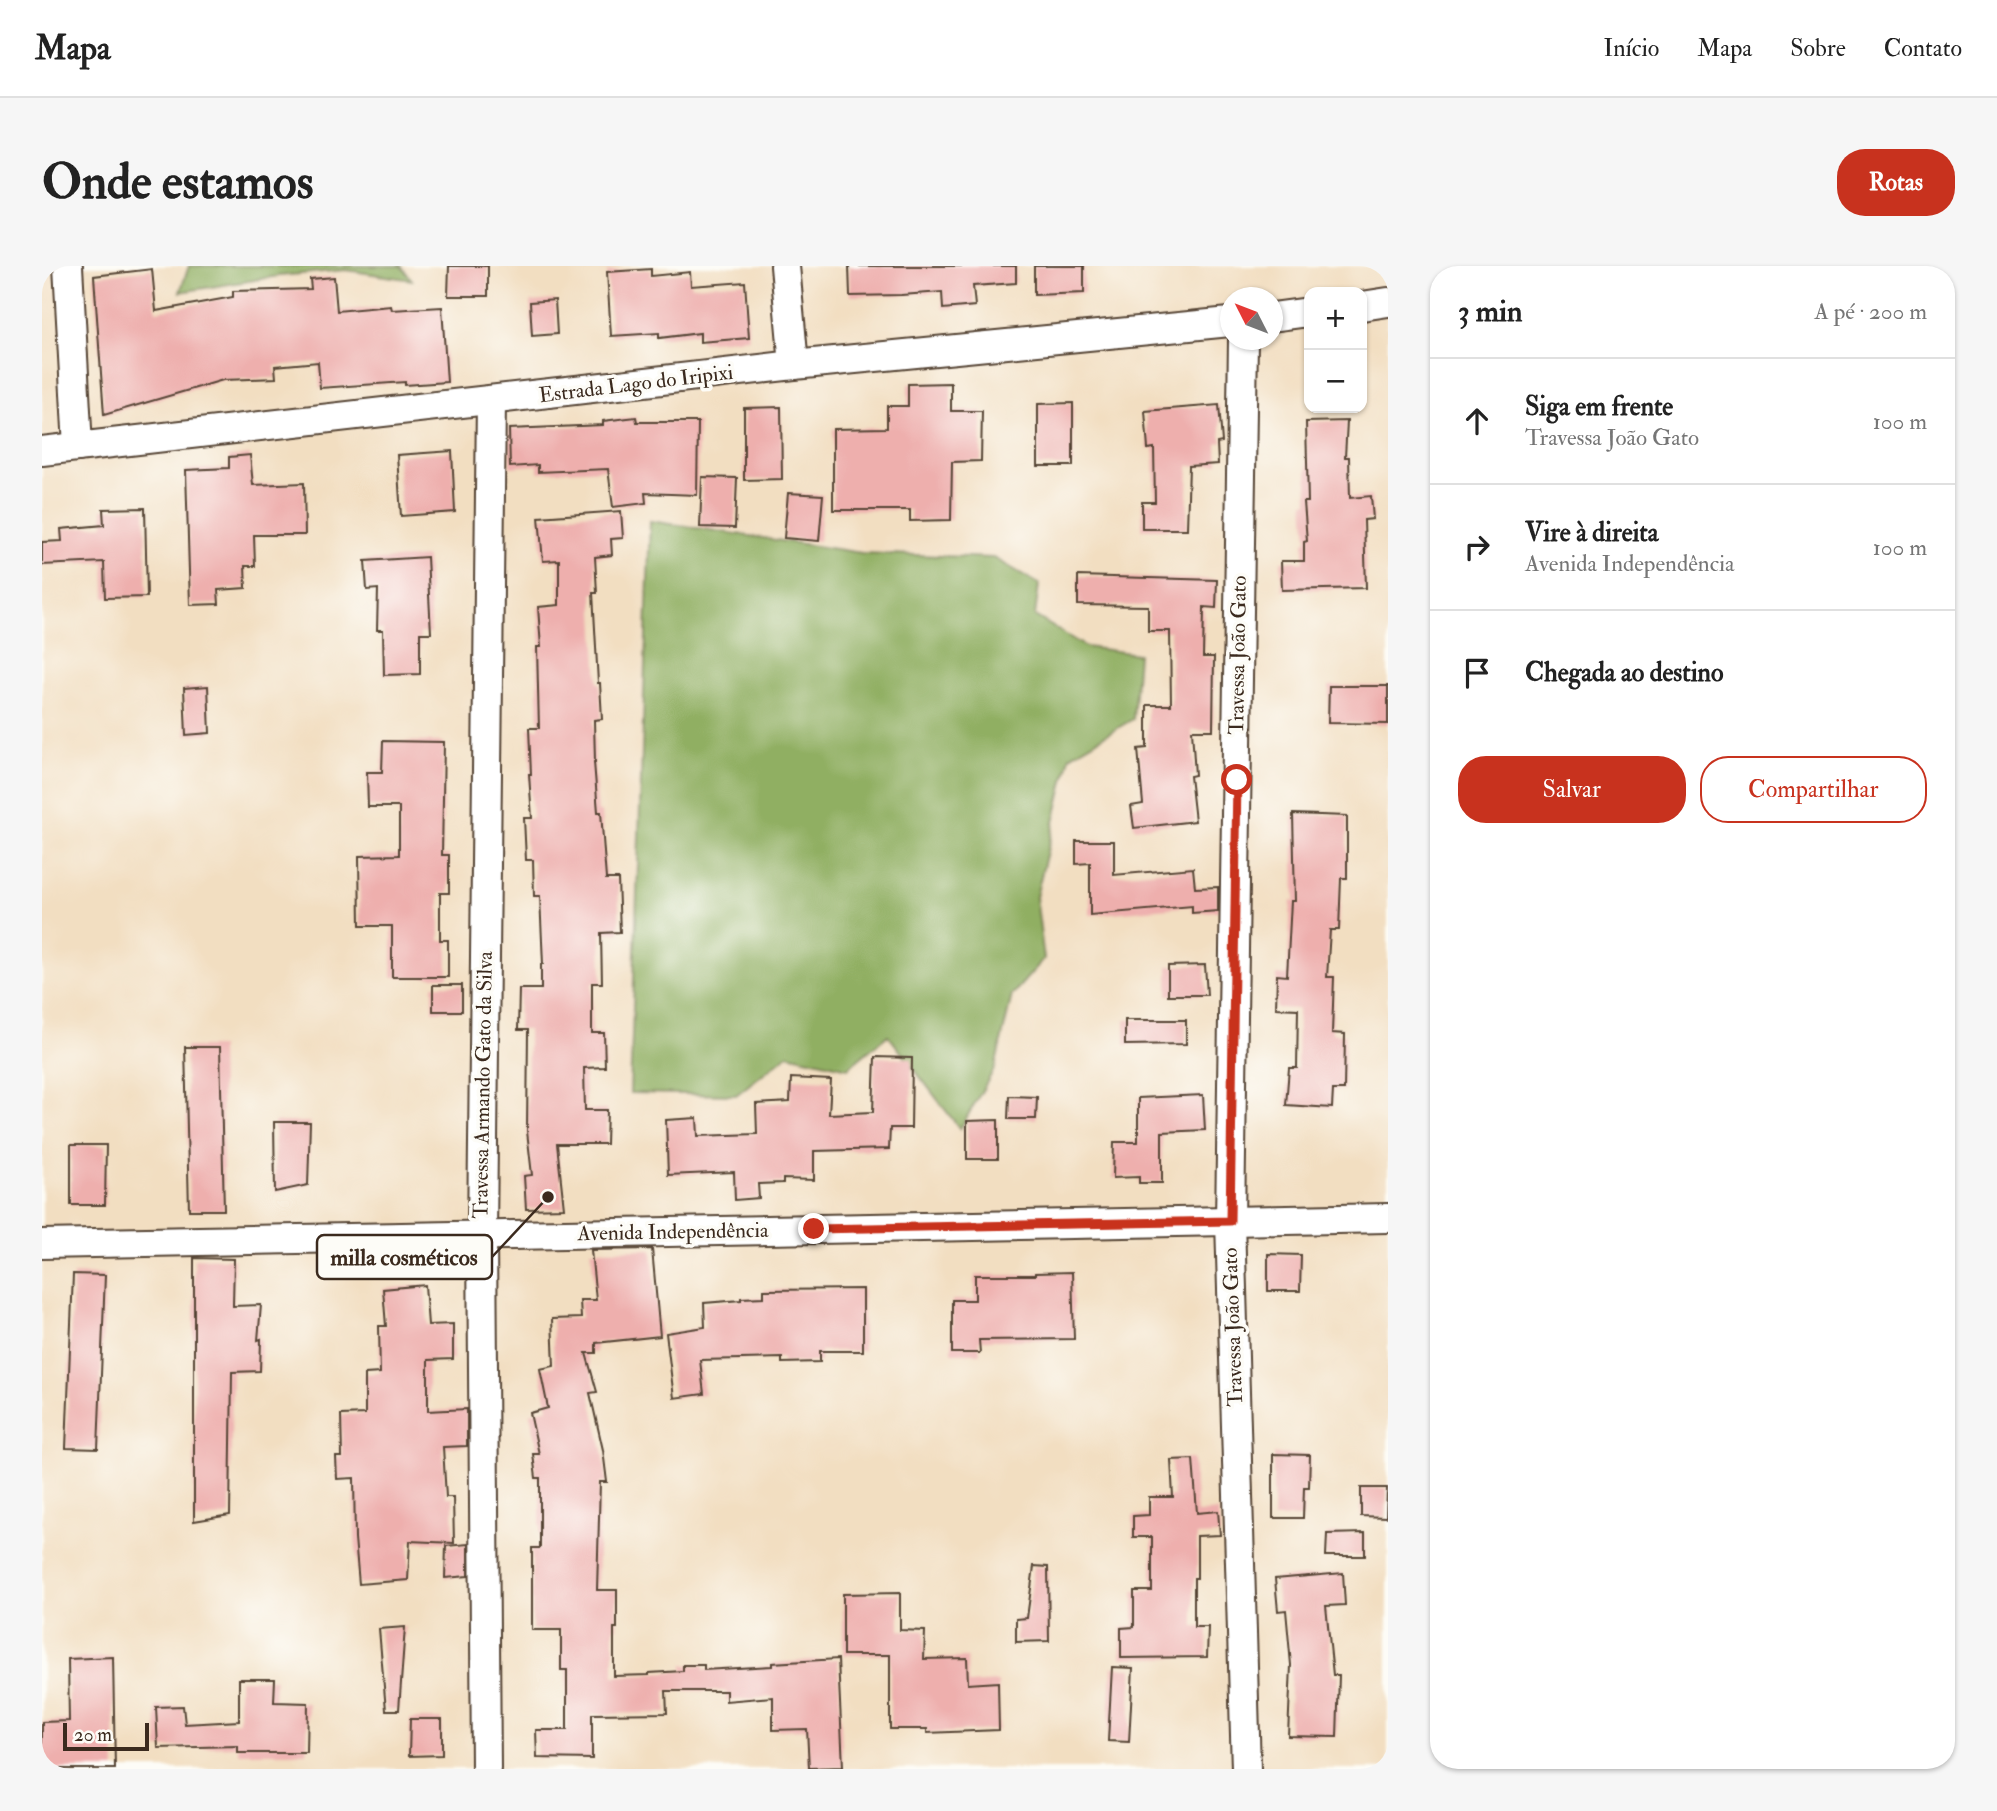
<!DOCTYPE html>
<html lang="pt">
<head>
<meta charset="utf-8">
<style>
  :root { --surface:#fff; --page:#f6f6f6; --text:#222; --muted:#767676; --line:#e0e0e0; --accent:#c8321e }
  body { margin:0; font-family:"IM FELL Double Pica",serif; background:var(--page); color:var(--text) }
  .controls { position:absolute; right:21px; top:21px; display:grid; overflow:hidden; border-radius:14px; box-shadow:0 2px 5px #0004 }
  .controls button { width:63px; height:63px; display:grid; place-items:center; padding:0; border:0; border-bottom:2px solid var(--line); background:var(--surface); color:var(--text); font:35px sans-serif }
  .compass { position:absolute; left:1178px; top:21px; width:63px; height:63px; border-radius:50%; background:var(--surface); box-shadow:0 2px 5px #0004; rotate:312deg }
  .scale { position:absolute; left:21px; bottom:18px; width:86px; box-sizing:border-box; padding-left:7px; border:4px solid #3b2a1e; border-top:0; font-size:19px; line-height:24px; white-space:nowrap; color:#3b2a1e; -webkit-text-stroke:5px #fdfcf7; paint-order:stroke }
  .stop { position:absolute; width:21px; height:21px; margin:-16px; border:5px solid #c8321e; border-radius:50%; background:#fff }
  .stop.end { background:#c8321e; border-color:#fff; box-shadow:0 2px 7px #0008 }
  .list { margin:0; padding:0; list-style:none }
  h2 { display:flex; justify-content:space-between; align-items:center; height:91px; margin:0; padding:0 28px; font-size:30px }
  h2 small { font-size:23px; font-weight:400; color:var(--muted) }
  .list li { display:grid; grid-template-columns:46px 1fr auto; gap:21px; align-items:center; box-sizing:border-box; height:126px; padding:0 28px; border-top:2px solid var(--line) }
  .list b { display:block; font-size:26px; white-space:nowrap }
  .list p { margin:0; font-size:23px; white-space:nowrap; color:var(--muted) }
  .list em { font-size:23px; font-style:normal; color:var(--muted) }
  .actions { display:flex; gap:14px; padding:21px 28px }
  .actions a { flex:1; padding:16px 0; border:2px solid var(--accent); border-radius:28px; text-align:center; font-size:24px; color:var(--accent) }
  .actions .main { background:var(--accent); color:#fff }
  .icon { flex:none; width:38px; height:38px; fill:none; stroke:currentColor; stroke-width:2; stroke-linecap:round; stroke-linejoin:round }
  .map { position:relative; flex:none; width:1346px; height:1503px; overflow:hidden; border-radius:28px }
  header { display:flex; align-items:center; gap:42px; box-sizing:border-box; height:98px; padding:0 35px; background:var(--surface); border-bottom:2px solid var(--line) }
  header strong { font-size:33px }
  nav { display:flex; gap:38px; margin-inline-start:auto; font-size:24px }
  .intro { display:flex; align-items:center; justify-content:space-between; box-sizing:border-box; height:168px; padding:0 42px }
  h1 { margin:0; font-size:49px }
  .button { padding:18px 32px; border-radius:28px; background:var(--accent); color:#fff; font-size:24px; font-weight:700 }
  main { display:flex; gap:42px; padding:0 42px }
  aside { flex:1; background:var(--surface); border-radius:28px; box-shadow:0 2px 5px #0004 }
  .map>svg:first-child { display:block }
  .forest { fill:#90af62; stroke:#666c40; stroke-width:2 }
  .building { fill:#eeafad }
  .lines { fill:none; stroke-linecap:round; stroke-linejoin:round }
  .minor-casing { stroke:#564536; stroke-width:32 }
  .minor { stroke:#fff; stroke-width:28 }
  .route { stroke:#c8321e; stroke-width:9 }
  .labels { text-anchor:middle; dominant-baseline:central; stroke-width:7; stroke-linejoin:round; paint-order:stroke }
  .street-label { font-size:21px; fill:#3b2a1e; stroke:#fdfcf7 }
  .leader { fill:none; stroke:#3b2a1e; stroke-width:2.5 }
  .callout-dot { fill:#3b2a1e; stroke:#fdfcf7; stroke-width:2.5 }
  .callout { fill:#fdfcf7; stroke:#3b2a1e; stroke-width:2.5 }
  .callout-label { font-size:23px; text-anchor:middle; font-weight:bold; fill:#3b2a1e }
</style>
</head>
<body>
<header>
<strong>Mapa</strong>
<nav><a>Início</a><a>Mapa</a><a>Sobre</a><a>Contato</a></nav>
</header>
<div class="intro"><h1>Onde estamos</h1><a class="button">Rotas</a></div>
<main>
<div class="map">
<svg width="1346" height="1503" viewBox="0 0 1346 1503">
  <rect width="100%" height="100%" fill="#fdfcf7"/>
  <filter id="ink" filterUnits="userSpaceOnUse"><feTurbulence type="fractalNoise" baseFrequency=".0143" numOctaves="2"/><feDisplacementMap in="SourceGraphic" scale="14" xChannelSelector="R" yChannelSelector="G"/><feConvolveMatrix kernelMatrix="1 2 1 2 8 2 1 2 1" color-interpolation-filters="sRGB"/></filter>
  <filter id="wash" filterUnits="userSpaceOnUse"><feTurbulence type="fractalNoise" baseFrequency=".00686" numOctaves="4" result="noise"/><feDisplacementMap in="SourceGraphic" scale="28" xChannelSelector="R" yChannelSelector="G"/><feGaussianBlur stdDeviation="1.57" result="paint"/><feColorMatrix in="noise" values="0 0 0 0 0 0 0 0 0 0 0 0 0 0 0 0 0 1.4 0 .05"/><feComposite in="paint" operator="in"/></filter>
  <g filter="url(#wash)">
    <rect width="100%" height="100%" fill="#f2dec1"/>
    <g class="forest">
      <polygon points="147,0 359,0 370,14 304,4 237,10 138,26"/>
      <polygon points="608,255 820,287 952,292 997,318 993,350 1044,381 1096,388 1091,453 1028,490 994,631 1002,693 970,729 953,802 918,863 846,769 806,802 746,788 694,829 588,827"/>
    </g>
    <g id="blocks">
      <g class="building">
        <polygon points="407,0 446,0 446,30 406,30"/>
        <polygon points="807,0 974,0 974,17 931,20 933,40 901,43 900,26 859,29 808,30"/>
        <polygon points="992,0 1042,0 1042,27 992,29"/>
        <polygon points="110,3 114,45 191,31 191,25 269,23 268,13 292,11 295,45 349,40 350,44 400,41 405,116 363,119 363,116 278,122 276,96 233,100 234,112 181,114 62,149 52,10"/>
        <polygon points="609,3 609,10 648,6 649,20 703,16 707,72 658,76 658,67 617,72 617,67 569,70 565,6"/>
        <polygon points="513,34 515,68 490,70 488,36"/>
        <polygon points="909,117 909,145 940,145 939,195 910,196 909,254 868,255 868,244 791,244 791,163 845,162 845,140 866,140 866,118"/>
        <polygon points="1031,137 1031,200 996,200 996,138"/>
        <polygon points="1177,139 1180,176 1175,177 1176,198 1147,200 1145,263 1100,263 1100,236 1113,236 1112,182 1106,183 1103,145"/>
        <polygon points="739,141 740,213 702,214 702,142"/>
        <polygon points="594,151 595,156 656,156 655,229 603,227 604,237 571,241 566,203 496,206 496,199 468,201 467,163 561,159 561,155"/>
        <polygon points="1305,155 1303,191 1307,191 1308,232 1329,230 1331,253 1322,254 1324,322 1240,324 1239,295 1262,295 1262,276 1265,275 1262,236 1266,236 1264,156"/>
        <polygon points="410,185 413,246 359,250 355,189"/>
        <polygon points="208,189 211,219 262,217 263,269 212,269 213,300 203,300 204,322 176,324 177,338 148,339 144,204 187,202 187,191"/>
        <polygon points="660,211 695,212 693,262 658,261"/>
        <polygon points="746,227 781,229 777,275 742,272"/>
        <polygon points="103,242 105,331 63,332 62,296 0,299 0,276 20,275 19,263 62,259 61,243"/>
        <polygon points="579,245 581,272 569,273 570,289 553,291 555,327 551,327 556,417 558,417 560,453 552,454 553,496 552,496 556,546 559,546 564,613 576,613 578,666 559,667 560,717 550,717 550,767 562,767 563,801 542,802 543,844 565,844 564,878 515,878 522,942 484,943 482,910 490,909 485,865 486,764 476,764 477,723 499,723 499,698 501,698 498,630 492,630 491,594 484,594 482,552 490,552 487,508 489,508 487,462 497,462 495,381 499,381 496,341 517,339 517,294 501,295 497,251"/>
        <polygon points="385,291 389,367 378,367 378,408 342,409 341,364 335,364 336,323 325,324 323,295"/>
        <polygon points="1036,310 1175,314 1174,342 1162,341 1161,391 1172,391 1171,464 1150,464 1153,509 1148,510 1153,555 1092,562 1089,540 1101,538 1096,483 1105,482 1105,439 1129,439 1128,365 1106,365 1106,340 1036,339"/>
        <polygon points="166,420 168,467 144,469 142,422"/>
        <polygon points="1287,420 1346,420 1346,458 1286,457"/>
        <polygon points="341,475 402,476 400,589 407,589 407,627 398,627 398,674 406,674 406,711 350,711 350,660 318,660 317,590 357,589 357,541 326,541 325,506 340,506"/>
        <polygon points="1251,548 1305,550 1305,612 1299,612 1297,664 1288,664 1285,711 1292,711 1290,767 1303,768 1302,824 1291,824 1290,842 1244,839 1247,802 1255,802 1256,743 1234,742 1235,709 1245,710 1249,635 1253,635"/>
        <polygon points="1034,575 1072,575 1072,609 1151,602 1153,622 1176,621 1176,645 1150,647 1150,640 1048,649 1048,597 1034,598"/>
        <polygon points="1163,699 1165,729 1126,729 1126,700"/>
        <rect x="391" y="719" width="29" height="26"/>
        <polygon points="1083,754 1144,754 1144,778 1083,779"/>
        <polygon points="143,781 178,781 182,944 147,944"/>
        <polygon points="833,791 870,792 869,862 848,862 847,883 772,885 772,914 741,913 741,917 716,918 717,932 693,934 692,906 626,909 624,854 655,852 656,870 715,868 714,838 748,836 749,812 789,814 787,848 831,846"/>
        <polygon points="1161,829 1163,864 1120,866 1120,917 1097,917 1097,911 1071,912 1072,876 1096,876 1096,832"/>
        <polygon points="967,830 995,831 994,853 966,853"/>
        <polygon points="956,854 956,893 925,893 925,855"/>
        <polygon points="232,856 268,856 266,919 233,926"/>
        <polygon points="29,879 64,879 63,939 29,939"/>
        <polygon points="610,983 618,1070 554,1077 554,1087 544,1087 555,1126 548,1127 561,1184 565,1216 558,1216 555,1324 575,1324 575,1362 572,1362 572,1410 607,1409 607,1407 641,1405 641,1399 662,1399 662,1404 730,1400 730,1397 796,1393 801,1501 767,1502 765,1463 731,1464 731,1431 684,1435 684,1425 624,1425 625,1447 550,1448 550,1493 495,1492 494,1464 525,1464 525,1404 519,1404 519,1364 490,1364 490,1282 498,1282 498,1212 494,1212 491,1188 497,1188 488,1147 506,1142 498,1103 512,1100 510,1053 539,1052 538,1034 554,1034 549,984"/>
        <polygon points="1226,988 1259,989 1258,1025 1226,1025"/>
        <polygon points="152,992 192,993 191,1040 219,1039 216,1074 219,1073 218,1105 190,1106 188,1249 152,1255"/>
        <polygon points="1030,1006 1032,1073 937,1074 938,1087 910,1087 910,1034 933,1034 933,1009 993,1009 993,1007"/>
        <polygon points="31,1008 63,1009 56,1183 24,1182"/>
        <polygon points="383,1019 386,1059 411,1058 411,1093 386,1094 386,1145 425,1143 425,1180 401,1181 404,1231 411,1231 412,1277 368,1275 366,1314 317,1318 313,1272 312,1212 295,1213 294,1191 300,1191 299,1149 323,1148 323,1108 338,1107 337,1060 344,1060 341,1023"/>
        <polygon points="821,1023 821,1085 778,1085 778,1096 740,1097 740,1092 658,1094 662,1128 632,1132 624,1067 663,1061 662,1037 699,1034 699,1032 722,1031 722,1024"/>
        <polygon points="1231,1188 1268,1189 1267,1221 1262,1221 1261,1252 1231,1252"/>
        <polygon points="1151,1193 1155,1247 1176,1245 1178,1269 1155,1270 1155,1312 1152,1312 1152,1361 1166,1361 1165,1391 1079,1392 1079,1362 1092,1361 1092,1325 1110,1325 1110,1271 1091,1271 1091,1250 1107,1249 1107,1231 1131,1231 1129,1194"/>
        <polygon points="1319,1222 1345,1222 1344,1251 1319,1250"/>
        <polygon points="1323,1267 1323,1290 1284,1290 1285,1268"/>
        <polygon points="426,1278 426,1310 403,1312 404,1280"/>
        <polygon points="992,1300 1006,1301 1007,1375 974,1376 974,1353 985,1352"/>
        <polygon points="1301,1307 1303,1339 1284,1340 1291,1409 1297,1409 1295,1471 1246,1470 1249,1399 1244,1344 1236,1345 1233,1313"/>
        <polygon points="858,1327 858,1364 883,1365 882,1393 925,1392 926,1418 956,1416 957,1464 885,1467 885,1463 848,1463 848,1389 801,1389 801,1328"/>
        <polygon points="363,1361 357,1444 344,1444 337,1363"/>
        <polygon points="71,1391 73,1503 0,1503 0,1456 27,1455 26,1393"/>
        <polygon points="1070,1401 1091,1402 1087,1476 1066,1475"/>
        <polygon points="197,1413 233,1413 232,1436 266,1437 265,1487 196,1487 196,1480 116,1482 114,1441 141,1440 143,1458 197,1455"/>
        <polygon points="368,1453 400,1453 400,1489 367,1490"/>
      </g>
    </g>
  </g>
  <g filter="url(#ink)">
    <use href="#blocks" fill-opacity="0" stroke="#564536" stroke-width="2"/>
    <g class="lines">
      <defs>
        <g id="minor">
          <polyline points="26,0 36,181"/>
          <polyline points="743,0 752,99"/>
          <polyline points="1320,40 1346,36"/>
          <polyline points="1230,51 1267,46"/>
          <polyline points="1201,74 1188,955 1204,1503"/>
          <polyline points="0,185 752,99 1188,56"/>
          <polyline points="0,978 1346,952"/>
          <polyline points="444,1503 440,969 449,134"/>
        </g>
      </defs>
      <use href="#minor" class="minor-casing"/>
      <use href="#minor" class="minor"/>
    </g>
  </g>
  <g class="lines" filter="url(#ink)">
    <polyline class="route" points="772,963 1188,955 1195,514"/>
  </g>
  <g class="labels">
    <g class="street-label">
      <text transform="translate(594 118) rotate(-7)">Estrada Lago do Iripixi</text>
      <text transform="translate(1196 389) rotate(-89)">Travessa João Gato</text>
      <text transform="translate(441 819) rotate(-89)">Travessa Armando Gato da Silva</text>
      <text transform="translate(631 966) rotate(-1)">Avenida Independência</text>
      <text transform="translate(1191 1061) rotate(-92)">Travessa João Gato</text>
    </g>
  </g>
  <path class="leader" d="M506 931L450 991"/>
  <circle class="callout-dot" cx="506" cy="931" r="7"/>
  <rect class="callout" x="275" y="969" width="175" height="44" rx="7"/>
  <g class="callout-label">
    <text x="362" y="999">milla cosméticos</text>
  </g>
</svg>
<div class="controls">
<button>+</button>
<button>−</button>
</div>
<svg class="compass" viewBox="-18 -18 36 36"><path d="M0-13l5 13h-10z" fill="#e53935"/><path d="M0 13l5-13h-10z" fill="#767676"/></svg>
<div class="scale">20 m</div>
<div class="stop" style="left:1195px;top:514px"></div>
<div class="stop end" style="left:772px;top:963px"></div>
</div>
<aside>
<h2>3 min<small>A pé · 200 m</small></h2>
<ul class="list">
<li><svg class="icon" aria-label="ahead" viewBox="0 0 24 24"><path d="M12 20V5M6 11l6-6 6 6"/></svg><div><b>Siga em frente</b><p>Travessa João Gato</p></div><em>100 m</em></li>
<li><svg class="icon" aria-label="right" viewBox="0 0 24 24"><path d="M7 20v-9h11M14 6l5 5-5 5"/></svg><div><b>Vire à direita</b><p>Avenida Independência</p></div><em>100 m</em></li>
<li><svg class="icon" aria-label="arrive" viewBox="0 0 24 24"><path d="M6 21V4h12l-3 4 3 4H6"/></svg><div><b>Chegada ao destino</b></div></li>
</ul>
<div class="actions"><a class="main">Salvar</a><a>Compartilhar</a></div>
</aside>
</main>
</body>
</html>
